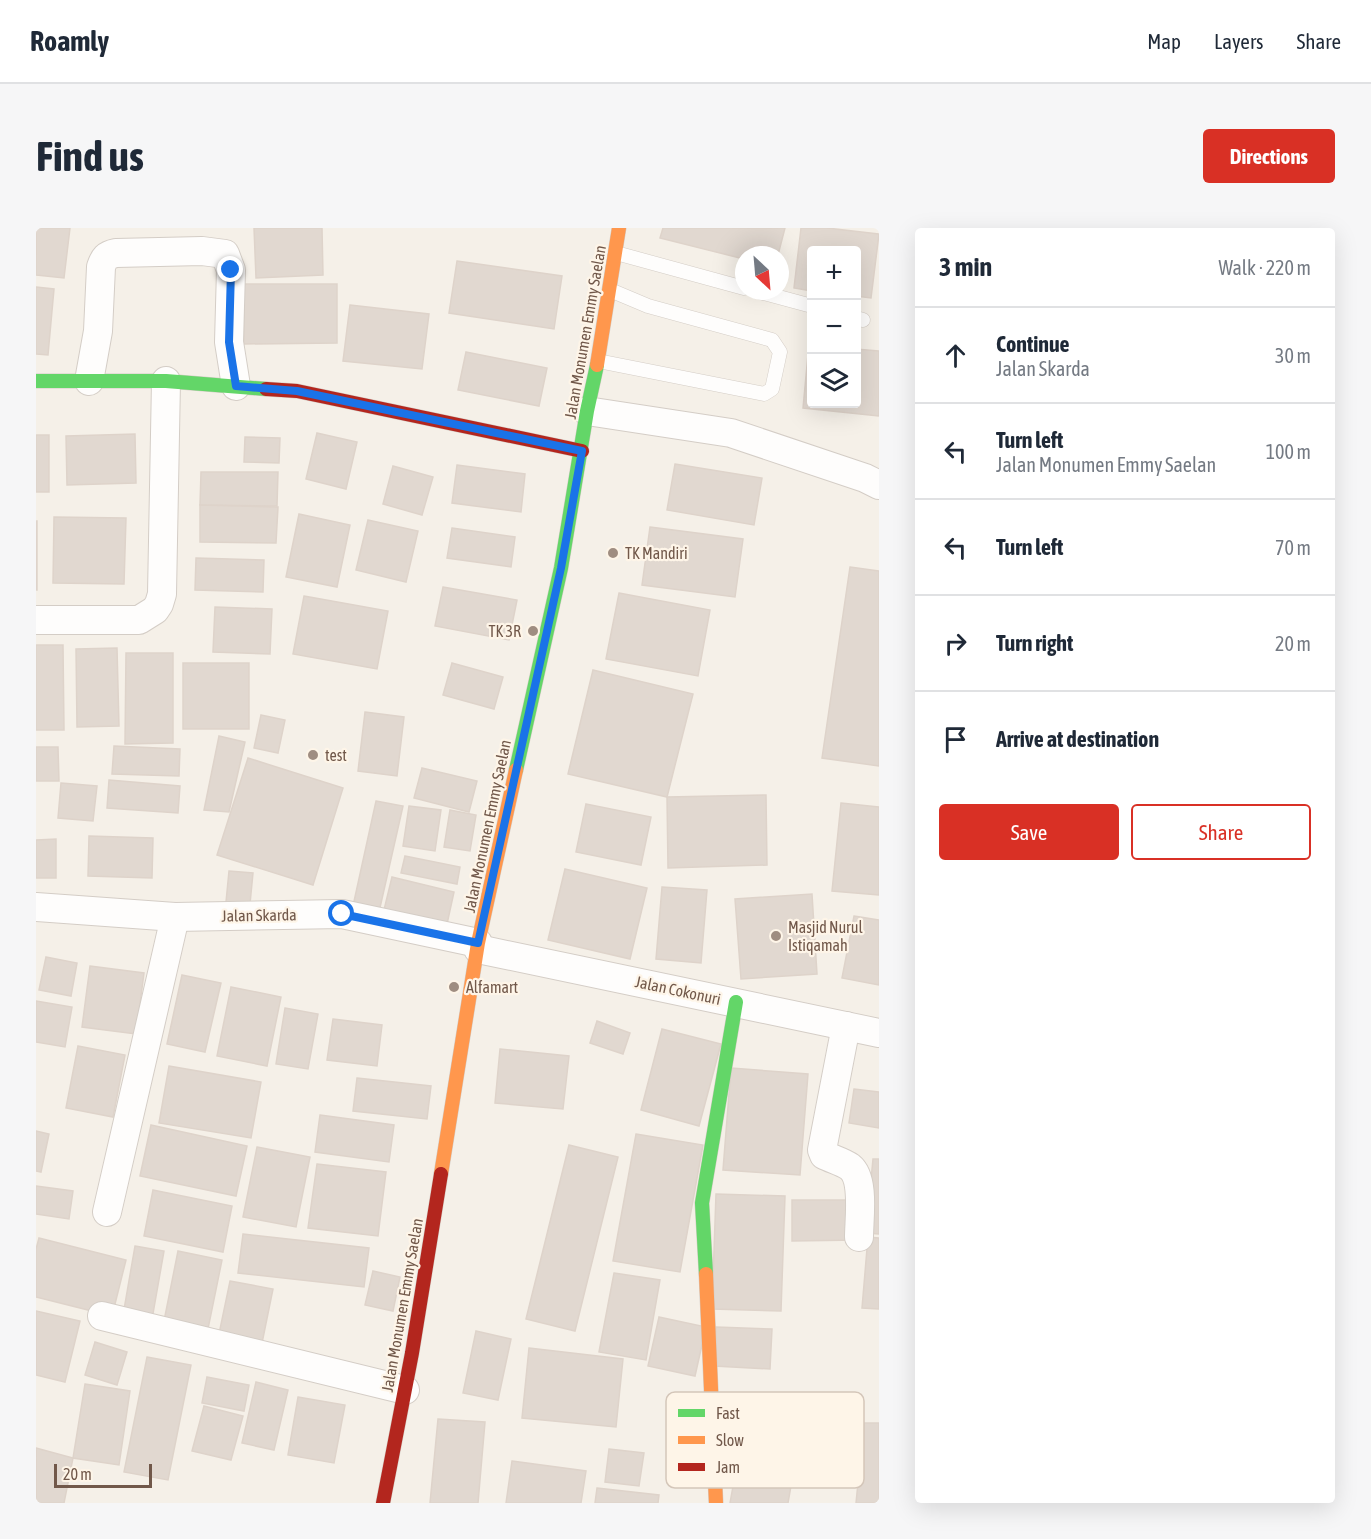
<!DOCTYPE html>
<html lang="en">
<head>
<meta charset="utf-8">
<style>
  :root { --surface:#fff; --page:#f6f6f7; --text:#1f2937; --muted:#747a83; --line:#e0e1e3; --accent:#d93025 }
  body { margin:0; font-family:"Asap Condensed",sans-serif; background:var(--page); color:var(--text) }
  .controls { position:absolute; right:18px; top:18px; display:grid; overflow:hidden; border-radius:6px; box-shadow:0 6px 24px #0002 }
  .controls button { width:54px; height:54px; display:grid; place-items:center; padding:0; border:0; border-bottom:2px solid var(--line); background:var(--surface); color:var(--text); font:30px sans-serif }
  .compass { position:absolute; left:699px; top:18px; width:54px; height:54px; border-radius:50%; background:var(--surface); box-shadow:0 6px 24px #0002; rotate:154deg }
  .scale { position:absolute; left:18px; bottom:15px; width:98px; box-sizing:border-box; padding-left:6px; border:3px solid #71584a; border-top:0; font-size:16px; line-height:21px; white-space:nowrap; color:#71584a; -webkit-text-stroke:4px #fef5e8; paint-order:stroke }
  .stop { position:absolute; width:18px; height:18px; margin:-14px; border:4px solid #1a73e8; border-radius:50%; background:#fff }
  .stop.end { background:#1a73e8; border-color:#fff; box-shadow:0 2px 6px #0008 }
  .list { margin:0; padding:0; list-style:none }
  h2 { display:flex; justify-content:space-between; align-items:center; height:78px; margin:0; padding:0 24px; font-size:26px }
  h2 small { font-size:20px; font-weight:400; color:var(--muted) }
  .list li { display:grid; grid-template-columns:39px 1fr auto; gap:18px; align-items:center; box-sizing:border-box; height:96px; padding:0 24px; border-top:2px solid var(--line) }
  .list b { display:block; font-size:22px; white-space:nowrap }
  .list p { margin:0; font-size:20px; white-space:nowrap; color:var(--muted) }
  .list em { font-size:20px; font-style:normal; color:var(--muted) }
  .actions { display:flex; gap:12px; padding:18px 24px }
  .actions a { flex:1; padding:14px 0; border:2px solid var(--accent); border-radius:6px; text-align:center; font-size:21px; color:var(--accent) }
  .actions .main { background:var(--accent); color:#fff }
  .icon { flex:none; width:33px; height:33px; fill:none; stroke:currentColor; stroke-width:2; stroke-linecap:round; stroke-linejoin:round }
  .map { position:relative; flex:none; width:843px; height:1275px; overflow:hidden; border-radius:6px }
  header { display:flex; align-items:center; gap:36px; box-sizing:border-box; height:84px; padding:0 30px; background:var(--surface); border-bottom:2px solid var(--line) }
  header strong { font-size:28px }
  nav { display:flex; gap:33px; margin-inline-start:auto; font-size:21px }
  .intro { display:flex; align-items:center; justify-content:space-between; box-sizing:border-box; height:144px; padding:0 36px }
  h1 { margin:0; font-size:42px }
  .button { padding:15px 27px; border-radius:6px; background:var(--accent); color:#fff; font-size:21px; font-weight:700 }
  main { display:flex; gap:36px; padding:0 36px }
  aside { flex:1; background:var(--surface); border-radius:6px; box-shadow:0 6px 24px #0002 }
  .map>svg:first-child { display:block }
  .building { fill:#e1d8d0; stroke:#ded3ca; stroke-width:1.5 }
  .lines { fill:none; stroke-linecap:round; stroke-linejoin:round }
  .lane-casing { stroke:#d4cdc6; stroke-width:15 }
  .street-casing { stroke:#d4cdc6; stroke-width:30 }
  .fast-casing { stroke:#d4ccc5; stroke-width:15 }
  .slow-casing { stroke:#d4ccc5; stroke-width:15 }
  .jam-casing { stroke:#d4ccc5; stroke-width:15 }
  .lane { stroke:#fefdfc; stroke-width:14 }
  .street { stroke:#fefdfc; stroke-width:28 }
  .fast { stroke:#63d668; stroke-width:14 }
  .slow { stroke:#ff974d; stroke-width:14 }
  .jam { stroke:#b3261e; stroke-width:14 }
  .route { stroke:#1a73e8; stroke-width:8 }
  .poi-dot { fill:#9f8d81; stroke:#fef5e8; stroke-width:2 }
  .labels { text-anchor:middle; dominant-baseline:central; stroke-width:4.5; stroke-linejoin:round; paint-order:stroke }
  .street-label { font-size:16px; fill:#71584a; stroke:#fef5e8 }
  .poi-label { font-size:16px; fill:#71584a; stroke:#fef5e8; text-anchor:start }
  .key { fill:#fef5e8; stroke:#d4c6b9; stroke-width:1.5 }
  .key-label { font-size:16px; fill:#71584a }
</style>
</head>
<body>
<header>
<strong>Roamly</strong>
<nav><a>Map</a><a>Layers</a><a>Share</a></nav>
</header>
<div class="intro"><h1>Find us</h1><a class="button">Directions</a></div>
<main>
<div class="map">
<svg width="843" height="1275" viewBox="0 0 843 1275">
  <rect width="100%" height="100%" fill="#f5f0e8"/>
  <g class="building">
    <polygon points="0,0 34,0 28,50 0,47"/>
    <polygon points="218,0 286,0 287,47 220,50"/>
    <polygon points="627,0 749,0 742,27 708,27 708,31 624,10"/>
    <polygon points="765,0 791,0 843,6 835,70 820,68 820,22 776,22 776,63 758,60"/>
    <polygon points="421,33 526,48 518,101 413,85"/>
    <polygon points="208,56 301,56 301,115 208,116"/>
    <polygon points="0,59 18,61 12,127 0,126"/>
    <polygon points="314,77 393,86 386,141 307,133"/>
    <polygon points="773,116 776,117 776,176 820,176 820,121 843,123 843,188 767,180"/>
    <polygon points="430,124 511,140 503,178 422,162"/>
    <polygon points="281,205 321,214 310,261 270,251"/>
    <polygon points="99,206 100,255 31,257 30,208"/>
    <rect x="0" y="207" width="13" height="57"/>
    <polygon points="209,209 244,210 243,235 208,234"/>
    <polygon points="639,236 726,250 718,297 631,282"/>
    <polygon points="421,237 489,246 485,284 416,275"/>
    <polygon points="357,238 397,249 386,287 347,276"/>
    <polygon points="165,244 242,244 241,278 164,277"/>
    <polygon points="164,277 242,279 240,315 164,314"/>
    <polygon points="263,286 314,297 301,359 250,349"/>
    <polygon points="18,289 90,290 88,356 17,355"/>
    <polygon points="332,292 382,303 370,354 320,342"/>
    <rect x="0" y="293" width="1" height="69"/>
    <polygon points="614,299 707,311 699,369 606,357"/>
    <polygon points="416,300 479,309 475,339 411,330"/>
    <polygon points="160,330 228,332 227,364 159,362"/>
    <polygon points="814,339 843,343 843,538 786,530"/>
    <polygon points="407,359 481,372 473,412 399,398"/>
    <polygon points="583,365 674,382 662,448 570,431"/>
    <polygon points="268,368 352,383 341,441 257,426"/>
    <polygon points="179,379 236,381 234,426 177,424"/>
    <polygon points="0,417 27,417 28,502 0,502"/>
    <polygon points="81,420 83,498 41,499 40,421"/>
    <polygon points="90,425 137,425 137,515 89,516"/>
    <rect x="147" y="435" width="66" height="66"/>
    <polygon points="416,435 467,449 458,481 407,467"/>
    <polygon points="557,442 657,466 631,569 532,546"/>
    <polygon points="329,484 368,489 361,548 322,543"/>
    <polygon points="225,487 249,492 242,525 218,520"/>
    <polygon points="183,508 209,514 193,584 168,582"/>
    <polygon points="78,518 144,521 143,548 76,546"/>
    <polygon points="0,519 22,519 23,553 0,553"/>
    <polygon points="212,530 307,560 277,657 181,627"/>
    <polygon points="386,540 441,553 433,584 378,570"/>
    <polygon points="73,552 144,558 142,585 71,580"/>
    <polygon points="25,555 61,558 57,593 22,590"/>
    <polygon points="730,567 731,637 632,640 631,569"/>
    <polygon points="340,573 367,578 343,684 317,678"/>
    <polygon points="805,575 843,579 843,667 796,663"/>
    <polygon points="550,576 615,589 605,637 540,624"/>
    <polygon points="373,578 405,582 399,623 367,618"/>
    <polygon points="414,582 440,587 434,623 408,619"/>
    <polygon points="53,608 117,610 116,650 52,648"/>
    <polygon points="20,611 20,650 0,650 0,612"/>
    <polygon points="369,628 424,639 421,656 365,645"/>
    <polygon points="529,641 611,660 594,731 512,712"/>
    <polygon points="193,643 217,645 214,676 190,674"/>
    <polygon points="356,649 418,664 411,696 348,682"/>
    <polygon points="626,659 671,662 665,735 620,731"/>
    <polygon points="776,666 781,746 705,751 699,671"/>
    <polygon points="818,688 843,692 843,757 806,750"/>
    <polygon points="10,729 41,735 35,768 3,762"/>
    <polygon points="54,738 108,745 100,806 46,799"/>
    <polygon points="146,747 185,755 169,824 131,816"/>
    <polygon points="195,759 245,769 231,838 181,828"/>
    <polygon points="0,773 36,779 29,819 0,814"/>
    <polygon points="249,780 282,786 272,841 240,836"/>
    <polygon points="297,791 346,797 341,838 291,832"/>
    <polygon points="561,793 594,805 587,826 554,815"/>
    <polygon points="626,801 685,816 663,898 605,882"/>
    <polygon points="42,818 89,827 77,889 30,880"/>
    <polygon points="464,821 533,828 527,881 459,875"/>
    <polygon points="133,838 225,854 215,910 123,895"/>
    <polygon points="695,840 772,846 764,947 687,942"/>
    <polygon points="321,850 395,858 391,891 317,883"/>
    <polygon points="818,861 843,864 843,900 813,895"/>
    <polygon points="284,887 358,897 353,934 279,924"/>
    <polygon points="115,897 211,918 200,968 104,948"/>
    <polygon points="0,903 13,906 5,944 0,943"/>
    <polygon points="600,906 667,917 644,1044 577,1033"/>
    <polygon points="533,917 582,929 539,1103 490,1091"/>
    <polygon points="221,919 274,929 260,999 207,989"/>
    <polygon points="837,931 843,931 843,1006 830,1005"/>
    <polygon points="281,936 350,944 342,1008 272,1000"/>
    <polygon points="0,958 37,963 33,991 0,986"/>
    <polygon points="117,962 196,978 187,1024 108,1008"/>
    <polygon points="680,966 749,968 745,1083 676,1081"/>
    <polygon points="756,972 823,972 823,1012 756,1013"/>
    <polygon points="207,1006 333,1020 328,1059 202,1045"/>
    <polygon points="832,1009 843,1010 843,1081 826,1080"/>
    <polygon points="3,1010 90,1032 76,1088 0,1069 0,1021"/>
    <polygon points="99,1018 128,1023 115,1097 86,1093"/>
    <polygon points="142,1023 186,1032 172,1101 128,1093"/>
    <polygon points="337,1043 364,1049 357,1083 329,1077"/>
    <polygon points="578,1045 624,1052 610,1132 563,1124"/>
    <polygon points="194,1053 237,1061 226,1115 183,1106"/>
    <polygon points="0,1083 44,1093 29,1154 0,1147"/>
    <polygon points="623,1089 670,1099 659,1148 612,1138"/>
    <polygon points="680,1099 736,1101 734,1141 678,1138"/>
    <polygon points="440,1103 475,1111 462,1172 427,1165"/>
    <polygon points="59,1114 91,1124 81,1157 49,1147"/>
    <polygon points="493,1120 587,1131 580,1199 486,1190"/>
    <polygon points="111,1129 155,1137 132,1252 88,1244"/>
    <polygon points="171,1149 213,1157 208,1183 166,1175"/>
    <polygon points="220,1154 252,1162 238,1222 206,1215"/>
    <polygon points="49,1156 94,1163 83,1237 37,1230"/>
    <polygon points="262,1169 309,1177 298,1235 252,1227"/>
    <polygon points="168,1178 207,1188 195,1232 156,1223"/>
    <polygon points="402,1191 449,1194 442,1275 394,1275"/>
    <polygon points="709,1192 765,1201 752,1275 694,1275"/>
    <polygon points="828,1195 843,1195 843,1275 820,1275"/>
    <polygon points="0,1220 37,1230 28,1275 0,1275"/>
    <polygon points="573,1221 608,1225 603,1258 569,1254"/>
    <polygon points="476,1233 550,1243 545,1275 470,1275"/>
    <polygon points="561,1260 623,1267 622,1275 559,1275"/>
  </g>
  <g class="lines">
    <defs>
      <g id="lane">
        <polyline points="580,25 708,60"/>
        <polyline points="720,63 776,78"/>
        <polyline points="820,90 827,92"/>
        <polyline points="562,133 728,166 736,161 744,124 736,112 612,78 574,62"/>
      </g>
      <g id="street">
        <path d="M53,153L62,103L65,39C68,30 70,27 80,25L166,23L189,26L195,42L193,114L200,158"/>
        <polyline points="551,183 695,205 829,250 843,257"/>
        <polyline points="0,392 103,392 119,382 123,376 126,366 130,153"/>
        <polyline points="0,679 139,689 306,686 442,715"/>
        <polyline points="442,721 843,805"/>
        <path d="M810,798L786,922L788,927C796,931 807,934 814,939C829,951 823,991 823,1009"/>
        <polyline points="71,984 139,689"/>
        <polyline points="66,1088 369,1162"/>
      </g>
      <g id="fast">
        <polyline points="0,153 130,153 230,161"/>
        <polyline points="480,542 525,340 551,183 561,137"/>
        <polyline points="670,1046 666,975 700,774"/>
      </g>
      <g id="slow">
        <polyline points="561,137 583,0"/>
        <polyline points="405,946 442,715 480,542"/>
        <polyline points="670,1046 680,1275"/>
      </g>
      <g id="jam">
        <polyline points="230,161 261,163 546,223"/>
        <polyline points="347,1275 376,1125 405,946"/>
      </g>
    </defs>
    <use href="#lane" class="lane-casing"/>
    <use href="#street" class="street-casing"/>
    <use href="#fast" class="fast-casing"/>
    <use href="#slow" class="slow-casing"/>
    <use href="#jam" class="jam-casing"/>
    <use href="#lane" class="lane"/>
    <use href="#street" class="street"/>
    <use href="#fast" class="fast"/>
    <use href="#slow" class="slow"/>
    <use href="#jam" class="jam"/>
  </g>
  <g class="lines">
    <polyline class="route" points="195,42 193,114 200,158 261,163 546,223 525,340 442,715 306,686"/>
  </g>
  <g class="poi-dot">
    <circle cx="577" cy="325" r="6"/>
    <circle cx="497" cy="403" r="6"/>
    <circle cx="277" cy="527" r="6"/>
    <circle cx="740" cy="708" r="6"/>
    <circle cx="418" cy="759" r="6"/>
  </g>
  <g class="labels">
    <g class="street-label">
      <text transform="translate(549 104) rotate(-80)">Jalan Monumen Emmy Saelan</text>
      <text transform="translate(451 598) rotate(-78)">Jalan Monumen Emmy Saelan</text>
      <text transform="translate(223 687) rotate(-1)">Jalan Skarda</text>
      <text transform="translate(642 762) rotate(12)">Jalan Cokonuri</text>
      <text transform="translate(366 1077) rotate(-80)">Jalan Monumen Emmy Saelan</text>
    </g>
    <g class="poi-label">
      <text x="589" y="325">TK Mandiri</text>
      <text x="485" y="403" text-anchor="end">TK 3R</text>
      <text x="289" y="527">test</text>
      <text x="752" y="699">Masjid Nurul<tspan x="752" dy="18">Istiqamah</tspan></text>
      <text x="430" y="759">Alfamart</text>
    </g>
  </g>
  <rect x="630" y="1164" width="198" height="96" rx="9" class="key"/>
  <rect x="642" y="1181" width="27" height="8" fill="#63d668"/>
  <rect x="642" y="1208" width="27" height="8" fill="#ff974d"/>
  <rect x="642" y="1235" width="27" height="8" fill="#b3261e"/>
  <g class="key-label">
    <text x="680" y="1191">Fast</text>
    <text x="680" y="1218">Slow</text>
    <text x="680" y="1245">Jam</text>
  </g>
</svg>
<div class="controls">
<button>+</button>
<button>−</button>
<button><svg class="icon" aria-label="layers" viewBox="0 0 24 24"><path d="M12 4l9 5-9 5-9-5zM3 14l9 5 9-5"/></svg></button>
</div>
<svg class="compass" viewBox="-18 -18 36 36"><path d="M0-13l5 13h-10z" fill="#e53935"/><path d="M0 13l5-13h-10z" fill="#747a83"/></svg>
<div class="scale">20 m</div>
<div class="stop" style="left:306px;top:686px"></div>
<div class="stop end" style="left:195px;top:42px"></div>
</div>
<aside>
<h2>3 min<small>Walk · 220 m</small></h2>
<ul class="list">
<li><svg class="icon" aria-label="ahead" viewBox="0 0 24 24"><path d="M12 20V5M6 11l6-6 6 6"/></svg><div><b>Continue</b><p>Jalan Skarda</p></div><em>30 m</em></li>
<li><svg class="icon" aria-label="left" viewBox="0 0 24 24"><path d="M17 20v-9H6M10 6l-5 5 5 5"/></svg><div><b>Turn left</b><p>Jalan Monumen Emmy Saelan</p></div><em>100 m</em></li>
<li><svg class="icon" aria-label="left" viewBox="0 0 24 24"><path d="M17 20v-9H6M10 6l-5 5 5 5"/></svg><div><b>Turn left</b></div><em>70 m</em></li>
<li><svg class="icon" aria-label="right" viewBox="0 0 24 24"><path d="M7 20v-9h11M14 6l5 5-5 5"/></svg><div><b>Turn right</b></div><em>20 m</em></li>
<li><svg class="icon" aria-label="arrive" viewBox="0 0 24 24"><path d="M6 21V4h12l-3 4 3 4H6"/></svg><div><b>Arrive at destination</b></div></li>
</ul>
<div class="actions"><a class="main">Save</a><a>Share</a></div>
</aside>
</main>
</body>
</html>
